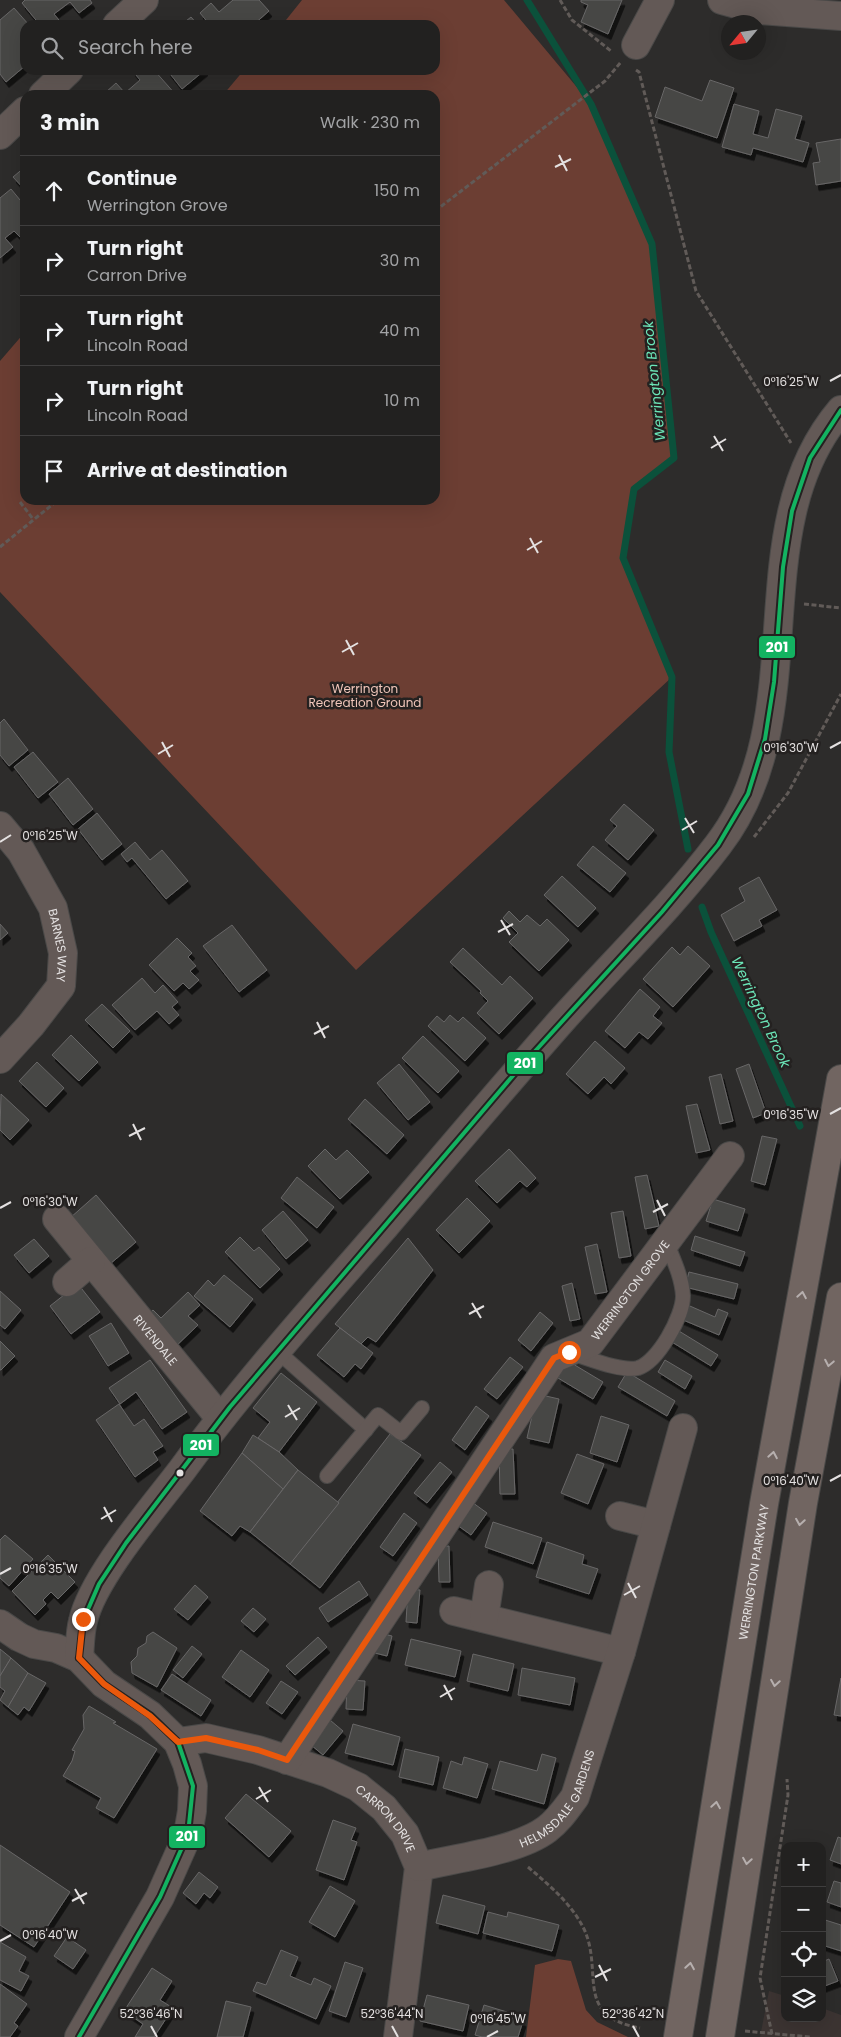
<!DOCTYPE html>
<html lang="en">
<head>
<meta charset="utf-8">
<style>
  :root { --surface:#222120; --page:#2a2929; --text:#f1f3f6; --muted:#a2a3a5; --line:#3f3e3e }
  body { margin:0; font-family:Poppins,sans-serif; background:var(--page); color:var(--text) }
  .controls { position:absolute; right:15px; bottom:15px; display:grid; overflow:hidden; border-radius:10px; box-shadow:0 5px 20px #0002 }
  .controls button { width:45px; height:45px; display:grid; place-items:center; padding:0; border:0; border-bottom:1px solid var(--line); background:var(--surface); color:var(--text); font:25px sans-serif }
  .compass { position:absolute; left:721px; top:15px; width:45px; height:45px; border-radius:50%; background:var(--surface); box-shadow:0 5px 20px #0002; rotate:241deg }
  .stop { position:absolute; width:15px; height:15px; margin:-11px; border:4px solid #ea580c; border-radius:50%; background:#fff }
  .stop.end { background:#ea580c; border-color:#fff; box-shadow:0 1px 5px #0008 }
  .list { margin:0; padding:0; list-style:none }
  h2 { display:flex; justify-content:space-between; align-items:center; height:65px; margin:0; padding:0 20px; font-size:21px }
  h2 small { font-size:16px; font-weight:400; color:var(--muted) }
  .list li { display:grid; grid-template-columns:32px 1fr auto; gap:15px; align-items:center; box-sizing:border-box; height:70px; padding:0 20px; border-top:1px solid var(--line) }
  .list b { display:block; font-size:19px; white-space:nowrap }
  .list p { margin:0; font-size:16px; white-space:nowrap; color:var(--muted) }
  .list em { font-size:16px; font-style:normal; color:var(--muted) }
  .icon { flex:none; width:28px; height:28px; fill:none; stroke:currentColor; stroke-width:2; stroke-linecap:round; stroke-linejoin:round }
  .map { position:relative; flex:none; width:841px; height:2037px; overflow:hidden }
  .search { position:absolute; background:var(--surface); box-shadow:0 5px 20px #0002; left:20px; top:20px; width:420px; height:55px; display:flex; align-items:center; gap:12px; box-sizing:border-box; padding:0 18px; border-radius:15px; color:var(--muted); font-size:19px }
  .panel { position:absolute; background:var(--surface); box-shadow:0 5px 20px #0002; left:20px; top:90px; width:420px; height:415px; border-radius:15px }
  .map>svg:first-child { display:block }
  .built { fill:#3c3432 }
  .green { fill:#6c3e33 }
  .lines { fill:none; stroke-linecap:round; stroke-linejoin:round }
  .stream { stroke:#0b513b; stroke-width:7 }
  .building { fill:#474645; stroke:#686767; filter:url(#shadow) }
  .service-casing { stroke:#4a4948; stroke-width:16 }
  .minor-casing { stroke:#4a4948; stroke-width:30 }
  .tertiary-casing { stroke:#4a4948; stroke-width:30 }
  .trunk-casing { stroke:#4a4948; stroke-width:30 }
  .path { stroke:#615b58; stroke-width:3; stroke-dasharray:5 2.5; stroke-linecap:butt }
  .service { stroke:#635956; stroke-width:14 }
  .minor { stroke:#635956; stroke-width:28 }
  .tertiary { stroke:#635956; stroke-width:28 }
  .trunk { stroke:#716561; stroke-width:28 }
  .bus-1-casing { stroke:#242120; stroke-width:8 }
  .bus-1 { stroke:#13b361; stroke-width:4 }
  .oneway { stroke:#b6afae }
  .route { stroke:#ea580c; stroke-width:6 }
  .ticks { fill:none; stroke:#e4e1e1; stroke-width:2 }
  .bus-dot { fill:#e4e1e1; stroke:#242120; stroke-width:2 }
  .labels { text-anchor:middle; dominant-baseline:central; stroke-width:5; stroke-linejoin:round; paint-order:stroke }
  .park-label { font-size:12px; fill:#f1c6ba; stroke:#242120 }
  .street-label { font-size:12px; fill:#e4e1e1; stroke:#242120 }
  .water-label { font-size:14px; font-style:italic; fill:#6be5b7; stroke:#242120 }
  .ticks-label { font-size:12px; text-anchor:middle; fill:#e4e1e1; stroke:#242120; stroke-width:5; stroke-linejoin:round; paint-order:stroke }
  .line-badge { stroke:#242120; stroke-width:2 }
  .badge-label { font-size:14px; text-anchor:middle; font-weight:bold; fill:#fff }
</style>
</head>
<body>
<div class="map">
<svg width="841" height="2037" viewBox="0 0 841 2037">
  <defs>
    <filter id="shadow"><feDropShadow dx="3" dy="5.5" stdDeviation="0" flood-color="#0009"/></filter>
  </defs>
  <rect width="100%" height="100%" fill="#2d2c2b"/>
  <polygon class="built" points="769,1991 785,1996 785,2018 822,2018 822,2008 841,2015 841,2037 760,2037"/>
  <g class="green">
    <polygon points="302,0 504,0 591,104 652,244 674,458 634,489 623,558 672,677 356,970 0,592 0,361 25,332 25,500 435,500 435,95 223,95 244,70 435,70 435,25 282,25"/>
    <polygon points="558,1959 571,1961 586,2010 597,2022 628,2037 526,2037 535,1965"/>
  </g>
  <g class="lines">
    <g class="stream">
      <polyline points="527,0 591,104 652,244 674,458 634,489 623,558 672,677 669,752 688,849"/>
      <polyline points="702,907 711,932 800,1126"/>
    </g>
  </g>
  <g class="building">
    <polygon points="25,0 90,0 92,3 79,13 70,2 54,14 63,25 40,25 22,3"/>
    <polygon points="233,0 259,0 269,11 253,25 210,25 200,13 211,3 219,12"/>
    <polygon points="581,0 622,0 608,34 581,22 588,5 581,2"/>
    <polygon points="14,8 29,25 25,25 25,66 6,82 0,74 0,20"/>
    <polygon points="191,17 198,25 181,25"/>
    <polygon points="132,70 154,70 176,95 107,95 105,93 116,83 125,93 140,80"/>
    <polygon points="167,70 205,70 182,89"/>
    <polygon points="710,80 734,88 717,138 655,117 665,87 702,101"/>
    <polygon points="734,104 759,111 753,134 768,138 776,109 802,116 795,139 809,143 803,162 753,148 751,155 722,147"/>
    <polygon points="841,139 841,181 816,185 813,163 820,162 816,143"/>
    <polygon points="25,167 25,190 13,177"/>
    <polygon points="11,189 25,206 25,235 21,238 14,231 5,238 13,247 0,258 0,198"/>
    <polygon points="4,719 28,750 9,766 0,755 0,723"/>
    <polygon points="33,752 58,782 38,798 14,767"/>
    <polygon points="68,778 93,809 73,825 49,794"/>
    <polygon points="624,804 654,830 628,860 605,840 617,826 610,820"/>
    <polygon points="97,813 122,844 102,860 78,829"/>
    <polygon points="135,842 150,860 162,850 188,881 166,899 132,858 127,862 121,854"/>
    <polygon points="593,846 626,873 610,892 577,865"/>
    <polygon points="562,876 596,908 578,927 544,895"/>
    <polygon points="759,877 777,910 759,920 762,926 734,941 721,915 745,901 739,888"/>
    <polygon points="509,911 520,922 527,915 540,926 547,919 569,940 539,971 509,942 518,933 503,918"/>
    <polygon points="0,924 8,933 0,940"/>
    <polygon points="232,925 267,970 239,992 203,946"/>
    <polygon points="177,938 192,953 188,957 196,966 190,971 199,980 189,989 183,983 174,991 149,965"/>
    <polygon points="688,946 710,966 673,1007 643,979 672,947 680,955"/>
    <polygon points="463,948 502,985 510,976 533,998 499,1034 477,1013 488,1001 480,993 481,991 450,962"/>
    <polygon points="142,978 155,993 163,985 178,1002 172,1007 179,1015 169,1024 157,1011 135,1030 112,1005"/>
    <polygon points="640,989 660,1007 653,1016 662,1023 648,1039 639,1032 625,1048 605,1031"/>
    <polygon points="102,1004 130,1031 113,1048 85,1020"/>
    <polygon points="450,1015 458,1022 463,1017 486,1038 465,1061 428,1026 437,1016 444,1022"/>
    <polygon points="71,1035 98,1062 79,1081 52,1055"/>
    <polygon points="423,1036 459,1071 438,1093 402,1058"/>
    <polygon points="595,1041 625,1068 611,1084 604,1077 588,1094 566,1074"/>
    <polygon points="37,1062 64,1088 46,1107 19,1081"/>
    <polygon points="399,1064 430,1102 408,1120 377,1083"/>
    <polygon points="749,1064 766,1113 753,1118 736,1069"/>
    <polygon points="721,1074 733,1121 720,1124 709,1077"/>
    <polygon points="1,1094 29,1120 10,1140 0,1130"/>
    <polygon points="365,1099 404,1135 387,1154 348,1119"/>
    <polygon points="697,1104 710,1150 696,1153 686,1106"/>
    <polygon points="762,1136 777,1139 765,1185 751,1181"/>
    <polygon points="325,1149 336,1160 347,1150 369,1172 340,1199 308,1166"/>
    <polygon points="509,1149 536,1178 527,1187 520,1181 497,1203 475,1181"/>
    <polygon points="647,1175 659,1226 645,1229 635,1177"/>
    <polygon points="297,1177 334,1207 317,1228 281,1198"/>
    <polygon points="96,1195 136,1242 110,1264 70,1218"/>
    <polygon points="467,1198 490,1221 459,1253 436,1230"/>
    <polygon points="713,1199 745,1209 738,1231 706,1221"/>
    <polygon points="283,1211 308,1240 286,1259 262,1230"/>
    <polygon points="623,1211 631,1256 619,1258 611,1213"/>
    <polygon points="695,1236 745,1252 740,1266 691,1250"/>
    <polygon points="240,1237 254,1251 259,1247 280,1269 260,1288 225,1252"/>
    <polygon points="408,1238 433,1270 376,1342 368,1337 361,1344 335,1324"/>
    <polygon points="34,1239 49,1256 29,1273 14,1255"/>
    <polygon points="597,1244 607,1292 595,1294 585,1247"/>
    <polygon points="689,1272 738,1284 734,1299 685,1287"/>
    <polygon points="224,1275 253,1299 230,1327 194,1296 208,1280 214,1286"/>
    <polygon points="572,1283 580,1319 570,1321 562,1286"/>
    <polygon points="78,1284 100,1312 71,1334 50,1306"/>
    <polygon points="0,1291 21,1310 5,1329 0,1325"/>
    <polygon points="188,1292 200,1305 188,1316 198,1325 173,1349 143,1319 153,1310 161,1318"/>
    <polygon points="683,1303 715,1317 718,1309 728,1313 719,1335 676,1317"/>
    <polygon points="540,1312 553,1323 531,1351 518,1340"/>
    <polygon points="111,1323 129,1353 108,1366 89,1336"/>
    <polygon points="340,1328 373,1353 361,1369 355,1364 344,1377 317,1355"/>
    <polygon points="674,1328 718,1355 711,1366 667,1339"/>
    <polygon points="0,1341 15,1356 1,1370 0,1370"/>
    <polygon points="510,1357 523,1367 497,1399 484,1389"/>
    <polygon points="150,1360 187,1412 162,1429 136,1392 120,1404 109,1388"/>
    <polygon points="665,1360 692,1376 685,1389 658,1372"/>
    <polygon points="568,1361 603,1382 593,1399 558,1378"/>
    <polygon points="627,1372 675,1401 667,1416 618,1387"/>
    <polygon points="281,1373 317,1402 279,1452 258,1438 270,1422 253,1408"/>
    <polygon points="537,1394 559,1399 549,1443 527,1438"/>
    <polygon points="119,1404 134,1426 144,1419 163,1446 153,1452 158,1460 135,1477 96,1420"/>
    <polygon points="476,1406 489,1416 465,1450 452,1440"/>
    <polygon points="601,1416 629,1425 617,1462 590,1453"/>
    <polygon points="390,1434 421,1455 320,1588 290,1564"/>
    <polygon points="253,1435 279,1452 298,1470 283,1489 242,1453"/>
    <polygon points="499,1449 513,1449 515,1494 500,1494"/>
    <polygon points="242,1453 283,1489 250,1532 240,1526 232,1536 200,1511"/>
    <polygon points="577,1454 604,1464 588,1504 561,1493"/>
    <polygon points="440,1462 452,1472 427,1503 414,1493"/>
    <polygon points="298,1470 339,1503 290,1564 250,1532"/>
    <polygon points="469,1500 487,1513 471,1535 453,1522"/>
    <polygon points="404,1513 417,1523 393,1556 380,1547"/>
    <polygon points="493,1522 542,1538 533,1564 485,1547"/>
    <polygon points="5,1535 33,1559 9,1586 0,1578 0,1540"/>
    <polygon points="547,1542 584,1555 582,1564 598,1569 589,1594 536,1577"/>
    <polygon points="449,1546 450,1582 439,1582 438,1547"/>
    <polygon points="48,1555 75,1582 58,1599 51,1592 43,1600 46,1604 35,1615 12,1591"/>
    <polygon points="359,1581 368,1595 328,1622 319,1608"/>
    <polygon points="195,1585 208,1597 188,1620 174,1609"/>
    <polygon points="408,1589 420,1590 417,1623 406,1622"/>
    <polygon points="253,1608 266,1619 254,1632 241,1621"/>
    <polygon points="153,1632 177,1648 157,1687 132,1673 131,1662 137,1656 138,1648 146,1643 147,1636"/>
    <polygon points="380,1633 392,1636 387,1656 375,1653"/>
    <polygon points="318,1637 327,1647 295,1675 286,1666"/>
    <polygon points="411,1639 461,1651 455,1677 405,1665"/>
    <polygon points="192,1646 202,1654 183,1678 173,1670"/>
    <polygon points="0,1649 11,1658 0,1676"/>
    <polygon points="241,1650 269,1670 250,1697 222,1677"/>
    <polygon points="473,1654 514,1664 508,1691 467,1681"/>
    <polygon points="11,1658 28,1673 8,1707 0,1700 5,1691 0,1687 0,1676"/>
    <polygon points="522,1668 575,1678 570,1705 518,1695"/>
    <polygon points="28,1673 46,1683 29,1711 24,1707 18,1715 8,1707"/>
    <polygon points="172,1674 211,1700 201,1716 161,1690"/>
    <polygon points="841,1678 841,1716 834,1715"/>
    <polygon points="347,1680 365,1681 363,1710 346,1709"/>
    <polygon points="281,1681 298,1692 282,1714 266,1703"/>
    <polygon points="89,1706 116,1722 113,1723 157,1749 114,1818 96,1808 101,1798 63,1776 72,1761 75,1751 72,1750 84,1729 83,1715"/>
    <polygon points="324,1715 343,1731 323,1755 304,1739"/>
    <polygon points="353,1724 400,1737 393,1765 345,1753"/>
    <polygon points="405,1749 439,1757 433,1785 399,1777"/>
    <polygon points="542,1754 556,1758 544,1804 492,1789 500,1761 537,1771"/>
    <polygon points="464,1757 488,1764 477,1798 443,1788 451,1761 462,1765"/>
    <polygon points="246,1794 291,1831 269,1857 225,1818"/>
    <polygon points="333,1820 356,1828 351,1840 357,1842 344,1880 316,1870"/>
    <polygon points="838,1837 841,1838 841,1864 830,1860"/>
    <polygon points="0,1845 70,1892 34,1947 0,1925"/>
    <polygon points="199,1872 218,1887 210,1898 204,1893 196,1904 183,1893"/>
    <polygon points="834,1881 841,1883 841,1907 827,1902"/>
    <polygon points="330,1886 355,1901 335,1937 309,1922"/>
    <polygon points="443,1895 485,1906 478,1934 436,1923"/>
    <polygon points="488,1912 507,1917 508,1912 559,1925 552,1951 483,1933"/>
    <polygon points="822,1919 841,1925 841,1951 822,1945"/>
    <polygon points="67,1937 86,1950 73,1969 54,1956"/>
    <polygon points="0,1942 26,1957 19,1971 29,1976 21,1991 0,1980"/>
    <polygon points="281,1950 298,1957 290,1976 311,1985 314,1978 331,1986 316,2019 253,1991 257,1982 266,1985"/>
    <polygon points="829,1959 838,1981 822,1987 822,1962"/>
    <polygon points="345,1962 363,1968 346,2017 329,2011"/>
    <polygon points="152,1968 172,1981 160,2000 173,2008 154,2037 135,2037 143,2024 124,2011"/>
    <polygon points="0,1984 27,2004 14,2023 18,2026 10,2037 0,2037"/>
    <polygon points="427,1995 469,2005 463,2031 420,2021"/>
    <polygon points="226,2001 251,2007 243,2037 217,2037"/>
    <polygon points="484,2005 507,2012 506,2016 523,2021 518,2037 482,2037 475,2035"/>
  </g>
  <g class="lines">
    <defs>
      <g id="service">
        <polyline points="276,1350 366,1430"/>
        <path d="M571,1353C588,1358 621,1372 638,1368C658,1362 683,1316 683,1296C682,1277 673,1259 666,1241"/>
        <polyline points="327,1476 378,1415 401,1433 422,1408"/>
      </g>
      <g id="minor">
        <polyline points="722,0 758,10 841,16"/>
        <polyline points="117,25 144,0"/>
        <polyline points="636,45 660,0"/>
        <polyline points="43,95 69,70"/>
        <polyline points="0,135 25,111"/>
        <path id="s1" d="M0,826L21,851L53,908L63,953L61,986L31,1025L0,1059"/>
        <path id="s2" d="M57,1219L220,1418"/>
        <polyline points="67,1282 91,1261"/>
        <polyline points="620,1516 656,1525"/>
        <polyline points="454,1611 621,1652"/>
        <polyline points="484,1618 489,1585"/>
        <path id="s3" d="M178,1742L206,1738L258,1750L328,1773L358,1787L384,1808L405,1834L419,1867L398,2037"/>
        <path id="s4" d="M287,1760L554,1358L590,1343L730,1156"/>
        <path id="s5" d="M419,1867C456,1858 518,1851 547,1829C559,1820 566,1809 575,1797L621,1652L683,1428"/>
      </g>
      <g id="tertiary">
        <polyline points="0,1624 19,1637 34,1644 56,1648 79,1658 104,1684 150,1715 178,1742 187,1764 193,1786 192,1811 188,1834 160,1897 79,2037"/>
        <path d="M79,1658C80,1646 80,1632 83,1621C93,1577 154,1507 182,1470C245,1384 315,1306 385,1226C444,1157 502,1088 562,1020C614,962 671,907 718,845C818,715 738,531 841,410"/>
      </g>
      <g id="trunk">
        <path id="s6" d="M678,2037L764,1504L841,1079"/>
        <polyline points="720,2037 803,1503 841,1297"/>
      </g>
    </defs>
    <use href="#service" class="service-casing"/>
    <use href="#minor" class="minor-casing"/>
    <use href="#tertiary" class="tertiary-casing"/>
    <use href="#trunk" class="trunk-casing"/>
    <g class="path">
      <polyline points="560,0 572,20 611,51"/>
      <polyline points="636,70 639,72 696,291 791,443"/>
      <polyline points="435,211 605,81 621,62"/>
      <polyline points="20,502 33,519"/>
      <polyline points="0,547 58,500"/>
      <polyline points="804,604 841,608"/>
      <polyline points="754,837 788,793 841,694"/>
      <path d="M528,1867C550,1886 571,1903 584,1929C604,1972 573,2016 640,2028"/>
      <polyline points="745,2031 810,2037"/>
      <polyline points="772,2034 760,1978 788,1795 787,1779"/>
    </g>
    <use href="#service" class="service"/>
    <use href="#minor" class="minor"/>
    <use href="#tertiary" class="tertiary"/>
    <use href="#trunk" class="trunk"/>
    <defs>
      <g id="bus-1">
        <polyline points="79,1658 83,1621 99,1584 126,1543 230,1407 517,1071 662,912 718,845 748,794 765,739 774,682 783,567 792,511 810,458 841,410"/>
        <polyline points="79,1658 104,1684 150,1715 178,1742 193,1786 188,1834 160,1897 79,2037"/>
      </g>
    </defs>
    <use href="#bus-1" class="bus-1-casing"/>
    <use href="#bus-1" class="bus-1"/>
  </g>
  <defs><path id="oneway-chevron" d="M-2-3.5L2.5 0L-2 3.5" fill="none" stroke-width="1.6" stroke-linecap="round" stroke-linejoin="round" transform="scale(1.25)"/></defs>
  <g class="oneway">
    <use href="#oneway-chevron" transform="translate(802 1295) rotate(-80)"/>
    <use href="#oneway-chevron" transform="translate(829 1363) rotate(101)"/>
    <use href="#oneway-chevron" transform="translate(773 1455) rotate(-80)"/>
    <use href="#oneway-chevron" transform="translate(800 1522) rotate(99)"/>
    <use href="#oneway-chevron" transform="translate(775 1683) rotate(99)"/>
    <use href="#oneway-chevron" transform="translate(716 1805) rotate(-81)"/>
    <use href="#oneway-chevron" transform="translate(747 1861) rotate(99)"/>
    <use href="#oneway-chevron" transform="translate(690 1966) rotate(-81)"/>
  </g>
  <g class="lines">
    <polyline class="route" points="83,1619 79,1658 104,1684 150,1716 178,1742 206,1738 258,1750 287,1760 554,1358 569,1352"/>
  </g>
  <path class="ticks" d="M559,155L567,171M555,167L571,159M830,381L841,375M714,436L723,451M711,448L726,439M530,538L538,553M527,550L542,541M346,640L354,655M342,652L358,643M162,742L170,757M830,748L841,742M158,754L173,745M685,818L694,833M682,830L697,821M0,842L11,835M501,920L510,935M498,932L513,924M317,1022L325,1038M314,1034L329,1026M830,1114L841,1108M133,1124L141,1140M129,1136L145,1128M657,1200L665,1216M0,1208L11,1202M653,1212L668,1204M472,1303L481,1318M469,1314L484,1306M288,1405L297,1420M285,1417L300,1408M830,1481L841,1475M104,1507L112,1522M101,1519L116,1510M0,1574L11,1568M628,1583L636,1598M624,1595L640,1586M444,1685L452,1700M440,1697L455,1688M259,1787L268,1802M256,1799L271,1790M75,1889L84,1904M72,1901L87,1893M0,1941L11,1935M599,1965L607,1981M595,1977L611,1969M151,2026L157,2037M392,2026L398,2037M633,2026L639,2037M487,2037L498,2031"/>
  <circle class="bus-dot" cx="180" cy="1473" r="4.5"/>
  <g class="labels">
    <g class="park-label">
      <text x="365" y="688">Werrington<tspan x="365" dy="14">Recreation Ground</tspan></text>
    </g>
    <g class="street-label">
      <text stroke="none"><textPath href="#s1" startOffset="136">BARNES WAY</textPath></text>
      <text stroke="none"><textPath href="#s4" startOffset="588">WERRINGTON GROVE</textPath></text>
      <text stroke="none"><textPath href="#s2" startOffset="156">RIVENDALE</textPath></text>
      <text stroke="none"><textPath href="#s6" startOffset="471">WERRINGTON PARKWAY</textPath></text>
      <text stroke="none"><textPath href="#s5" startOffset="165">HELMSDALE GARDENS</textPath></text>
      <text stroke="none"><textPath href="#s3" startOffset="231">CARRON DRIVE</textPath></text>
    </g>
    <g class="water-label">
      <text transform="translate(654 381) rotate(-96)">Werrington Brook</text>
      <text transform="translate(761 1012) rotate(65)">Werrington Brook</text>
    </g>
  </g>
  <g class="ticks-label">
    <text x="791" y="386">0°16'25"W</text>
    <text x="791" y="752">0°16'30"W</text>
    <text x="50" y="840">0°16'25"W</text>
    <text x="791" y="1119">0°16'35"W</text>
    <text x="50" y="1206">0°16'30"W</text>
    <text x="791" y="1485">0°16'40"W</text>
    <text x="50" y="1573">0°16'35"W</text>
    <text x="50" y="1939">0°16'40"W</text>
    <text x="151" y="2018">52°36'46"N</text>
    <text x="392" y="2018">52°36'44"N</text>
    <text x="633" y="2018">52°36'42"N</text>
    <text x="498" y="2023">0°16'45"W</text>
  </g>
  <g class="line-badge">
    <rect x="758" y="635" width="38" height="24" rx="5" fill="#13b361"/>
    <rect x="506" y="1051" width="38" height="24" rx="5" fill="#13b361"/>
    <rect x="182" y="1433" width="38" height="24" rx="5" fill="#13b361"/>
    <rect x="168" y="1825" width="38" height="24" rx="5" fill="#13b361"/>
  </g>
  <g class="badge-label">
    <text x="777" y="652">201</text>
    <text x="525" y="1068">201</text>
    <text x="201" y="1450">201</text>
    <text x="187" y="1841">201</text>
  </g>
</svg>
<div class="controls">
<button>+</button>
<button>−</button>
<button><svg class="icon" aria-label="locate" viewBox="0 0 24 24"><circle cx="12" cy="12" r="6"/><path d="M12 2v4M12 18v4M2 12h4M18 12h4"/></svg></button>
<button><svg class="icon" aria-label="layers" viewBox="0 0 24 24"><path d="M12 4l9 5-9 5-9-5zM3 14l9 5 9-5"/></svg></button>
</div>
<svg class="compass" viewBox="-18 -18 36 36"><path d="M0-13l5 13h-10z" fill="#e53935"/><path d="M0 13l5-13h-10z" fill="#a2a3a5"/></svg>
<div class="stop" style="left:569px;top:1352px"></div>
<div class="stop end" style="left:83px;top:1619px"></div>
<div class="search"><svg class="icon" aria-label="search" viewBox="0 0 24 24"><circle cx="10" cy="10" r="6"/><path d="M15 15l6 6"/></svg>Search here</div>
<section class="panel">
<h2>3 min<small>Walk · 230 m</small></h2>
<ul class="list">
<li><svg class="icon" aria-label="ahead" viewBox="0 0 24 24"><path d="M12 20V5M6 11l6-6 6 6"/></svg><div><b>Continue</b><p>Werrington Grove</p></div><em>150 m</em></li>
<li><svg class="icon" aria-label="right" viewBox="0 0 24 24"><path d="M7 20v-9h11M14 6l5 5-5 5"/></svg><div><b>Turn right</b><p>Carron Drive</p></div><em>30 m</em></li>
<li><svg class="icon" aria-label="right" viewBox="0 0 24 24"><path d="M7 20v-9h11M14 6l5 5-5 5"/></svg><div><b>Turn right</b><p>Lincoln Road</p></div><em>40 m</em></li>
<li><svg class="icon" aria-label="right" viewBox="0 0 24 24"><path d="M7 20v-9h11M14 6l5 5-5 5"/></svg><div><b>Turn right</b><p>Lincoln Road</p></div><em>10 m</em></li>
<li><svg class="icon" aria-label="arrive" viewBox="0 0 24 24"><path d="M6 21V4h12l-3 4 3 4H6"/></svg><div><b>Arrive at destination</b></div></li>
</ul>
</section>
</div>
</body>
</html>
